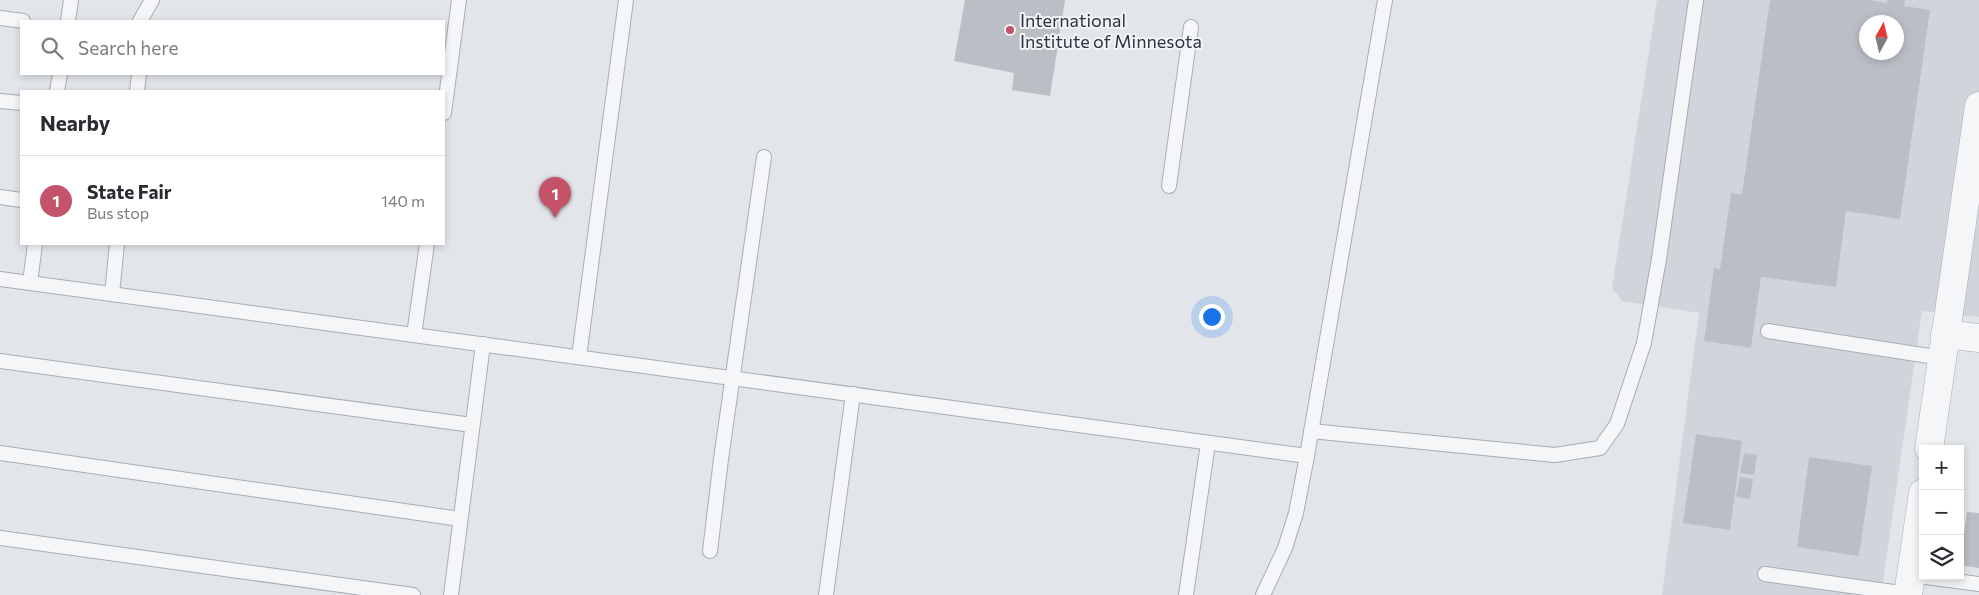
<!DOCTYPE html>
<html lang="en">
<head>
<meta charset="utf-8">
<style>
  :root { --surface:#fff; --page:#f7f7f7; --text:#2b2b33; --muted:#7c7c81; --line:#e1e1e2; --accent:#c45269 }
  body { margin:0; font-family:Commissioner,sans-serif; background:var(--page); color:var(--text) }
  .controls { position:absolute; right:15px; bottom:15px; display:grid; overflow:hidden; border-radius:0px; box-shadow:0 2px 8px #0003 }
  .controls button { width:45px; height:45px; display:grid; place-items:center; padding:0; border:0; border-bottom:1px solid var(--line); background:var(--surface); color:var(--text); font:25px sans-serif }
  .compass { position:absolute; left:1859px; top:15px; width:45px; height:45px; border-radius:50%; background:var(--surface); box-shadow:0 2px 8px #0003; rotate:8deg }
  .you { position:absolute; left:1211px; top:316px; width:18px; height:18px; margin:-12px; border:4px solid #fff; border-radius:50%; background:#1a73e8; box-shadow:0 0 0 8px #1a73e833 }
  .badge { display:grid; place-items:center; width:32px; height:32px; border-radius:50%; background:var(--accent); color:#fff; font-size:16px; font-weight:700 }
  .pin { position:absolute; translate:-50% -41px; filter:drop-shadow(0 1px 2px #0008) }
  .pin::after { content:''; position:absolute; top:26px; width:18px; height:15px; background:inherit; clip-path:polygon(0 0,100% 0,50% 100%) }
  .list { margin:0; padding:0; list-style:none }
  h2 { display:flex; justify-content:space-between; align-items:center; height:65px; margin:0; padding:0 20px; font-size:21px }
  h2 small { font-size:16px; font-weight:400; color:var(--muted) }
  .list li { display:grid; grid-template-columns:32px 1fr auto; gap:15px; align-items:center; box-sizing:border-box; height:90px; padding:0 20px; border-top:1px solid var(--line) }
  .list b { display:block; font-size:19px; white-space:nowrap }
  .list p { margin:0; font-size:16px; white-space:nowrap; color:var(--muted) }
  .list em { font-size:16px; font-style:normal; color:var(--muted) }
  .icon { flex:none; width:28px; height:28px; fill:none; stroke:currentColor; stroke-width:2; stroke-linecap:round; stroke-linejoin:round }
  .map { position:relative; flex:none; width:1979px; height:595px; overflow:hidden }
  .search { position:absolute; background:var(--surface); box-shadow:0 2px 8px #0003; left:20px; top:20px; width:425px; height:55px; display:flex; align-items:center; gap:12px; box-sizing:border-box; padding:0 18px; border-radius:0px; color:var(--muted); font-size:19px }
  .panel { position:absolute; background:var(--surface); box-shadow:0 2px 8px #0003; left:20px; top:90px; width:425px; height:155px; border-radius:0px }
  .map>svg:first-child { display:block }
  .built { fill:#d1d5db; fill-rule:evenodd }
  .building { fill:#babfc6; fill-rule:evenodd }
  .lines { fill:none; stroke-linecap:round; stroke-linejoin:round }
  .service-casing { stroke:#a8adb4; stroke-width:16 }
  .minor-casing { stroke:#a8adb4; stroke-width:29 }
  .service { stroke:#f5f6f8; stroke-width:14 }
  .minor { stroke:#f5f6f8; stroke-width:28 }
  .poi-dot { fill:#c45269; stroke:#f2f4f7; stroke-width:2 }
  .labels { text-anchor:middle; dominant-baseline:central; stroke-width:4; stroke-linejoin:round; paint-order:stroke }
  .poi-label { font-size:18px; fill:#2c3440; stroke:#f2f4f7; text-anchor:start }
</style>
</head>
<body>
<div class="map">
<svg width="1979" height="595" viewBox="0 0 1979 595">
  <rect width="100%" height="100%" fill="#e2e6ea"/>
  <path class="built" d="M1657,0H1979V317L1922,311L1881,595H1662L1699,313L1622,301L1612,288ZM1866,22H1896V52H1866Z"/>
  <g class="building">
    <polygon points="965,0 1065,0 1050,96 1012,90 1014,73 954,61"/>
    <path d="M1770,0H1869L1887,3V0H1905L1904,6L1930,10L1900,219L1846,211L1836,287L1761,277L1751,348L1704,341L1714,268L1720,269L1731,193L1742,194ZM1866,22H1896V52H1866Z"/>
    <polygon points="1696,434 1742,441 1730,530 1683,523"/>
    <polygon points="1744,453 1757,455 1754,475 1740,473"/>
    <polygon points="1809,457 1872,466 1859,556 1797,547"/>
    <polygon points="1740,477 1753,479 1750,499 1736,497"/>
    <polygon points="1967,512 1979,513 1979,568 1960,565"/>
  </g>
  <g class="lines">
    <defs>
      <g id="service">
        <polyline points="0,18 23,21"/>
        <polyline points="68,21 71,0"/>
        <polyline points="140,21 152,0"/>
        <polyline points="57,91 60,74"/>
        <polyline points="137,91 139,74"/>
        <polyline points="0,101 21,103"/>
        <polyline points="444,113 459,0"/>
        <polyline points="1169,186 1191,27"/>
        <polyline points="0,197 21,200"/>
        <polyline points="0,279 1307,456 1385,0"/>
        <polyline points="30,283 35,244"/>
        <polyline points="112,294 117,244"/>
        <polyline points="1768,331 1942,358"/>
        <polyline points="414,335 427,244"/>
        <polyline points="579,357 626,0"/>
        <polyline points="0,361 472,425"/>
        <polyline points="1311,431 1555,455 1600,448 1617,424 1644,343 1659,259 1696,0"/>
        <polyline points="0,453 460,519"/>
        <polyline points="0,538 413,595"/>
        <polyline points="710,551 721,459 764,157"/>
        <polyline points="1765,574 1908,594"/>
        <polyline points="1911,575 1979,584"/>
        <polyline points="451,595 483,344"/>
        <polyline points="826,595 853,394"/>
        <polyline points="1186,595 1208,443"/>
        <polyline points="1263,595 1285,548 1296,513 1307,456"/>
      </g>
      <g id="minor">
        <polyline points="1945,334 1979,338"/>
        <polyline points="1929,449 1979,106"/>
        <polyline points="1908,595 1923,493"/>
      </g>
    </defs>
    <use href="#service" class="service-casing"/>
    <use href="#minor" class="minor-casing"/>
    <use href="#service" class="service"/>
    <use href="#minor" class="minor"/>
  </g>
  <circle class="poi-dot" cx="1010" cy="30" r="5"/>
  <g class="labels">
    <g class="poi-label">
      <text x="1020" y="20">International<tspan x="1020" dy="21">Institute of Minnesota</tspan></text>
    </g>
  </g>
</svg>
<div class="controls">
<button>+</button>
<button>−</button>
<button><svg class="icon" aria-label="layers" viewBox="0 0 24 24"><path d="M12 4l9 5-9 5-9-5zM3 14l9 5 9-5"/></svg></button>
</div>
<svg class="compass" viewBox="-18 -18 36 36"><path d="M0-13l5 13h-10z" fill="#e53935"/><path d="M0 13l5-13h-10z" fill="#7c7c81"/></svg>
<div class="you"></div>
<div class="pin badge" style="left:555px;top:218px">1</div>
<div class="search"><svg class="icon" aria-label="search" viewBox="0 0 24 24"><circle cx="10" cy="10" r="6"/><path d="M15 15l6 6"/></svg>Search here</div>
<section class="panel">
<h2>Nearby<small></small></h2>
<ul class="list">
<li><span class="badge">1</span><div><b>State Fair</b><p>Bus stop</p></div><em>140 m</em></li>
</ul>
</section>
</div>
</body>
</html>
